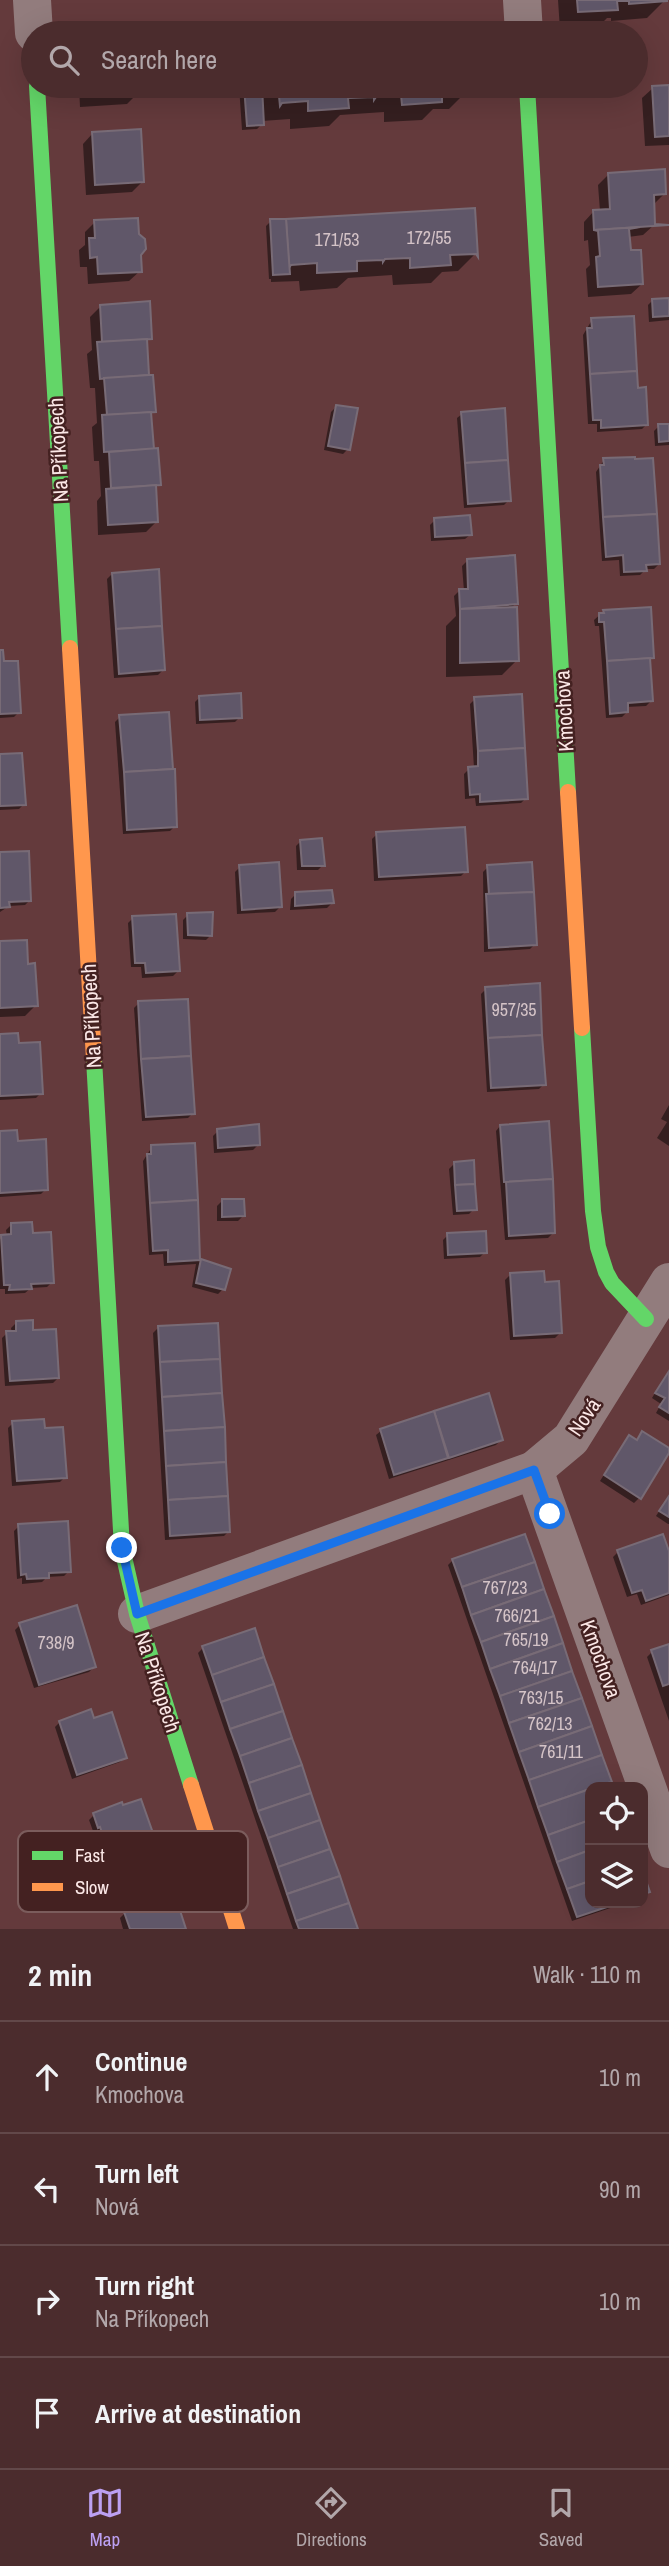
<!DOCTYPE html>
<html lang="en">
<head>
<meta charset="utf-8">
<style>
  :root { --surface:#4b2c2d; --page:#523435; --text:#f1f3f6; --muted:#b2a7aa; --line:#624849; --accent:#bca0f2 }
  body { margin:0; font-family:"Archivo Narrow",sans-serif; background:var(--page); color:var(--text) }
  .controls { position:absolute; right:21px; bottom:21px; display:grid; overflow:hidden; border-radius:14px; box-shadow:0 7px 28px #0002 }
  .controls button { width:63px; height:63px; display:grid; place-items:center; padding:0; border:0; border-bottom:2px solid var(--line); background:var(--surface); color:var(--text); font:35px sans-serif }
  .stop { position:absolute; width:21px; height:21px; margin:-16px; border:5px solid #1a73e8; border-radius:50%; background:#fff }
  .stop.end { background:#1a73e8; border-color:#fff; box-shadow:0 2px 7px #0008 }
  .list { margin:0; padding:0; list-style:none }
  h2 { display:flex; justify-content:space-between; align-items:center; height:91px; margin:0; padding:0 28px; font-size:30px }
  h2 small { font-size:23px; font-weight:400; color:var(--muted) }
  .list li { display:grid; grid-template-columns:46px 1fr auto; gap:21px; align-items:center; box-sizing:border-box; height:112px; padding:0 28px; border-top:2px solid var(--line) }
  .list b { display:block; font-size:26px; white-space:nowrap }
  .list p { margin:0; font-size:23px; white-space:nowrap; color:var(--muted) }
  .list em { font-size:23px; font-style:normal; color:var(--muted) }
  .icon { flex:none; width:38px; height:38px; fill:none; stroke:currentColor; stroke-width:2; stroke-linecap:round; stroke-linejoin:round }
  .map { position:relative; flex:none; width:669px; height:1929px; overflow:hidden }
  .search { position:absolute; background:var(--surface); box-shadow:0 7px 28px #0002; left:21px; right:21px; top:21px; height:77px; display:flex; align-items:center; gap:18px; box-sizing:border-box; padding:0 24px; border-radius:38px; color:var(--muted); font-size:26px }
  .sheet { height:539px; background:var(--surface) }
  nav { display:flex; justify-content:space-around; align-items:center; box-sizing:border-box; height:98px; border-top:2px solid var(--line); background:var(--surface); font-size:19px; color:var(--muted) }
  nav a { display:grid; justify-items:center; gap:4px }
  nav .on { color:var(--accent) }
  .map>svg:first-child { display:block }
  .shadow { fill:#0007 }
  .building { fill:#605769; stroke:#786b76; stroke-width:2 }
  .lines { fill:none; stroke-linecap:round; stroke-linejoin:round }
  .street { stroke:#927c7d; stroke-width:38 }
  .fast { stroke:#63d668; stroke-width:16 }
  .slow { stroke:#ff974d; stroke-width:16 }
  .route { stroke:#1a73e8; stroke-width:9 }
  .labels { text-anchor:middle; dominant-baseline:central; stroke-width:5; stroke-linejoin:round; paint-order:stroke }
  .number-label { font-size:18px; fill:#d4c3c7 }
  .street-label { font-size:21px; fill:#fbe7e6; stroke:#442121 }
  .key { fill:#442121; stroke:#7b5c5c; stroke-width:2 }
  .key-label { font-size:19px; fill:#fbe7e6 }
</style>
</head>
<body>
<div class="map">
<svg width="669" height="1929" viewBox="0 0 669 1929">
  <rect width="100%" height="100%" fill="#643a3c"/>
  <g class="shadow">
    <polygon points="558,0 665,0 647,18 611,21 611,18 607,18 598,27 560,30"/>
    <polygon points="79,86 137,86 137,94 127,104 80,107"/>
    <polygon points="239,86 467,86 468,90 449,109 433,109 422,120 384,122 384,112 340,115 329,126 290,129 290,119 262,121 262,124 257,129 242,130"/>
    <polygon points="669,87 669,145 645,146 642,98 653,88"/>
    <polygon points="93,133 142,182 132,192 86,195 83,144"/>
    <polygon points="608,175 664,194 654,204 654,225 643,235 628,237 629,252 642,284 631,294 588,297 586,269 590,265 588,240 584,241 584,222 594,211 600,211 598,185"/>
    <polygon points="271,221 476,253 458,271 442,272 431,283 393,285 392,275 348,278 337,288 300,291 299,281 271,282 271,279 269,279 266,226"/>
    <polygon points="95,222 139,255 140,271 129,281 88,284 87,267 80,267 79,250 85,245 85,232"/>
    <polygon points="669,299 669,320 649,322 648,305 653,300"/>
    <polygon points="100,307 150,338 145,343 147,377 154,411 150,415 152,451 159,484 155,489 156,522 146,532 98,535 97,501 101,496 99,461 94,461 92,427 97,423 95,388 90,388 87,354 92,350 90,317"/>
    <polygon points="592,320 637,390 647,424 642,429 597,432 597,424 588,424 583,335"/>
    <polygon points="336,407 348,449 343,454 324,450 331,412"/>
    <polygon points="462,414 509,500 504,505 464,508 457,418"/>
    <polygon points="669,425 669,445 655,446 654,431 659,426"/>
    <polygon points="604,460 659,564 654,569 646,569 640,575 620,576 619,560 602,561 596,472"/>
    <polygon points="435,520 470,535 465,539 431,541 430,525"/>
    <polygon points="467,561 516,603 510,609 517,660 502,675 446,677 446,626 456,616 454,596 459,591 464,591 462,566"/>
    <polygon points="112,574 163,670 158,675 114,678 107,579"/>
    <polygon points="604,611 653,657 648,661 651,701 646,706 626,707 627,712 622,717 606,718 599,626 595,626 594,620"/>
    <polygon points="0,652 19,712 14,717 0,718"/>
    <polygon points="200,697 240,717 235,722 196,724 195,702"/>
    <polygon points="475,699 526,798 521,803 476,806 475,798 465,799 464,774 469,769 474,768 470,704"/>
    <polygon points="120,717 175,826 170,831 123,834 115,722"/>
    <polygon points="0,756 24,804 19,809 0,810"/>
    <polygon points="377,834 466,871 461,876 374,881 372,839"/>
    <polygon points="301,841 323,865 318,870 297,870 296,846"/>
    <polygon points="0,854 30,900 25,905 9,906 0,912"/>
    <polygon points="240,867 280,907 275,912 237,914 235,872"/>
    <polygon points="488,867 535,944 530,949 484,952 483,872"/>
    <polygon points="296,894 332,903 327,908 290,910 291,899"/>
    <polygon points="188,915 211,935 206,940 183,939 183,920"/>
    <polygon points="133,918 178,971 173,976 142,978 141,967 131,967 128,923"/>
    <polygon points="0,943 26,966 36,1005 25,1016 0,1017"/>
    <polygon points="486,989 544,1084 539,1089 487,1092 481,994"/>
    <polygon points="139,1003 193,1113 188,1118 142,1121 134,1008"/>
    <polygon points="0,1036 41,1093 36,1098 0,1100"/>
    <polygon points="669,1105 669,1146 657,1138 667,1122 661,1119"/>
    <polygon points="548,1123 553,1233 548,1238 505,1240 496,1131 500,1126"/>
    <polygon points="218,1131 258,1145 253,1150 214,1153 213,1136"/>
    <polygon points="0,1133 16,1142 46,1189 41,1194 0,1197"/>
    <polygon points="193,1144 198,1261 229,1270 223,1289 218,1294 192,1287 196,1264 164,1266 163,1254 149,1255 143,1161 152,1147"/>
    <polygon points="454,1164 474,1209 469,1214 453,1215 449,1169"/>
    <polygon points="222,1201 243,1216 238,1221 217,1221 217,1206"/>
    <polygon points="11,1225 31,1235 52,1282 47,1287 31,1288 25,1293 5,1294 5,1289 0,1289 0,1239 7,1236 6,1230"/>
    <polygon points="448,1235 485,1252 480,1257 444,1259 443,1240"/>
    <polygon points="510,1275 543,1284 560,1333 555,1338 510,1340 505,1280"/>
    <polygon points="16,1323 32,1332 58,1378 53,1383 5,1386 2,1338 7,1333 12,1333 11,1328"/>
    <polygon points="158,1328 229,1531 224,1536 165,1540 153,1333"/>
    <polygon points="669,1370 669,1421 656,1413 661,1404 652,1398"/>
    <polygon points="487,1395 501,1440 496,1445 389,1479 376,1435 381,1431"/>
    <polygon points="13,1423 43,1430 65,1477 60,1482 12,1486 8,1428"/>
    <polygon points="643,1434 639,1498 634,1503 600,1481 625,1442 630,1437 636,1441"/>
    <polygon points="669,1496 669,1524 668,1524 656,1516"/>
    <polygon points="19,1526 69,1571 64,1576 47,1577 42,1582 22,1584 22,1578 17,1579 14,1531"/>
    <polygon points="524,1536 612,1787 590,1787 590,1903 625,1903 572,1921 448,1565 453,1560"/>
    <polygon points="618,1552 669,1556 669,1595 641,1605 637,1594 627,1597 613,1557"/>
    <polygon points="20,1625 94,1667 89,1672 34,1688 15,1630"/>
    <polygon points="669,1646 669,1721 647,1657 652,1652"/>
    <polygon points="203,1648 357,1929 293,1929 198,1653"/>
    <polygon points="60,1722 125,1757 120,1762 72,1779 55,1727"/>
    <polygon points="121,1805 158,1853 153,1858 109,1873 95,1831 93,1831 89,1820 94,1815"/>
    <polygon points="125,1913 184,1929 123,1929 120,1918"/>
  </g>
  <g class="building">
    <polygon points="577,0 667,0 667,1 629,4 629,1 617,1 618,10 578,12"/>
    <polygon points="669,85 669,136 655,137 652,86"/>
    <polygon points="90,86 139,86 139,94 90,97"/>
    <polygon points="244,86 262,86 264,125 247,126"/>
    <polygon points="278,86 469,86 470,94 467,91 442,92 442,102 402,105 401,95 376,97 374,100 374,97 348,98 349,108 308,111 308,101 282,103 280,106"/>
    <polygon points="141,129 144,182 95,185 92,132"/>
    <polygon points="665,169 666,194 654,195 655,224 669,225 594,230 593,210 610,209 608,173"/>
    <polygon points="475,208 478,257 476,254 450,255 451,265 410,268 410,258 385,259 383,262 383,260 357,261 357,271 317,273 317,263 291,265 289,268 286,219"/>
    <polygon points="138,218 139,234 145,239 146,249 141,255 142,272 98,274 97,257 90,258 89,238 95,238 94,220"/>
    <polygon points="270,219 286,219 290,274 273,275"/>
    <polygon points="640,227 629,229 631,250 641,250 643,284 598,287 596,257 600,256 598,231 594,230"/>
    <polygon points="669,298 669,316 653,317 652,299"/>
    <polygon points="150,301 152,339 102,342 100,305"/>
    <polygon points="634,316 637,371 590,374 587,328 592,328 591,318"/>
    <polygon points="147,339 149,375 100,379 97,342"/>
    <polygon points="637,371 638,388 646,387 648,425 601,428 601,420 593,420 590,374"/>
    <polygon points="149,375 153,375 156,412 107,415 104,378"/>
    <polygon points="336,405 358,408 350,450 328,446"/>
    <polygon points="505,408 508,460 465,463 461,412"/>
    <polygon points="151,412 154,449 104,452 102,415"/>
    <polygon points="658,424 669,424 669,441 659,442"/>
    <polygon points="158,448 161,485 111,488 109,452"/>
    <polygon points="635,457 635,459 653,458 657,514 603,517 600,465 604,465 603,458"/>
    <polygon points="508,460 511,501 468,504 465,463"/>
    <polygon points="156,485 158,522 108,525 106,489"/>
    <polygon points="657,514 660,564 646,565 647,571 624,572 623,555 606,557 603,517"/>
    <polygon points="470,515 472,535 435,537 434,518"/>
    <polygon points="515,555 518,604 460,609 459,589 468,589 467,559"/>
    <polygon points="159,569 162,626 116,629 112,573"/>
    <polygon points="517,607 519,661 460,663 460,609"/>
    <polygon points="651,607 654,658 607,661 604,622 599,622 599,613 604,613 603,610"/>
    <polygon points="162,626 165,670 119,674 116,629"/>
    <polygon points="0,650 3,650 4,661 18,661 21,713 0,714"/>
    <polygon points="650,658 653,701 628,703 628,712 610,714 607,661"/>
    <polygon points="241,693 242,718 200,720 199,696"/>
    <polygon points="522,694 525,748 478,751 474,697"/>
    <polygon points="169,712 173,769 124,772 119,715"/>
    <polygon points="525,748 528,799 480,802 480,794 470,795 468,767 478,766 478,751"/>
    <polygon points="22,753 26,805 0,806 0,754"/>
    <polygon points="173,769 175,769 177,827 127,830 124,772"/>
    <polygon points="465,827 468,872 379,877 376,832"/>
    <polygon points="322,838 325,866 302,866 300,840"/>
    <polygon points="29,851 31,901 9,902 10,907 0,908 0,852"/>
    <polygon points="279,862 282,907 242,910 239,865"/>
    <polygon points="532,862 534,892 489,894 487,865"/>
    <polygon points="332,890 334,903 295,906 295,892"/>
    <polygon points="534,892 537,945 489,948 486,894"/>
    <polygon points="213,912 212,936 188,935 187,913"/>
    <polygon points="176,914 180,971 146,973 145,963 135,963 132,916"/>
    <polygon points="27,940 28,964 35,963 38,1006 0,1008 0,941"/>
    <polygon points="540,983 542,1035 488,1038 485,987"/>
    <polygon points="188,999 191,1056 141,1059 138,1001"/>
    <polygon points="18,1033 19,1043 40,1042 43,1094 0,1096 0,1034"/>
    <polygon points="542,1035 546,1085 491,1088 488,1038"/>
    <polygon points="191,1056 195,1114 146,1117 141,1059"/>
    <polygon points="549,1121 553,1179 504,1182 500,1125"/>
    <polygon points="259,1124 260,1145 218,1148 217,1129"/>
    <polygon points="17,1130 18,1141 46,1139 48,1190 0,1193 0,1131"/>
    <polygon points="195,1143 198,1200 150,1203 147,1154 151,1154 151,1145"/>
    <polygon points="474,1160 475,1184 455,1185 454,1162"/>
    <polygon points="553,1179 555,1233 509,1236 506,1182"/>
    <polygon points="475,1184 477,1210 457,1211 455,1185"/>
    <polygon points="222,1199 244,1199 245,1216 222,1217"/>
    <polygon points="198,1200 200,1260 168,1262 168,1250 153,1251 150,1203"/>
    <polygon points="32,1222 33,1233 51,1232 54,1283 31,1284 32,1289 9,1290 10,1285 4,1285 1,1235 11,1234 11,1223"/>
    <polygon points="486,1231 487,1253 448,1255 447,1233"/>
    <polygon points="201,1259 231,1269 225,1290 196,1283"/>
    <polygon points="544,1271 545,1282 559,1281 562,1333 514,1336 510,1273"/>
    <polygon points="33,1320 33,1330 56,1329 59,1378 10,1381 6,1331 16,1331 16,1321"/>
    <polygon points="218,1323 220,1359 160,1362 158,1326"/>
    <polygon points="220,1359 222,1393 162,1397 160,1362"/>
    <polygon points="669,1371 669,1413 659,1407 665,1398 655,1393"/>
    <polygon points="222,1393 225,1427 164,1431 162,1397"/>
    <polygon points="489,1393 503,1440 449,1458 434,1411"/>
    <polygon points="434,1411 448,1458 394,1475 380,1429"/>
    <polygon points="44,1419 45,1428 63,1427 67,1478 17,1481 12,1421"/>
    <polygon points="225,1427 226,1462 166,1466 164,1431"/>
    <polygon points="642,1431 669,1448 669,1453 641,1499 604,1475 629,1435 637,1440"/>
    <polygon points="226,1462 228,1496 168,1500 166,1466"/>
    <polygon points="228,1496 230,1532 170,1536 168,1500"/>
    <polygon points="669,1496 669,1517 659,1511"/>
    <polygon points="68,1521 71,1572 49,1573 49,1578 27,1579 26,1574 21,1575 18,1524"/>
    <polygon points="525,1534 535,1562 462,1587 452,1559"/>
    <polygon points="663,1534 669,1551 669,1593 646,1601 642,1590 632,1593 617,1550"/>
    <polygon points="535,1562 544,1589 471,1615 462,1587"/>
    <polygon points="544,1589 554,1616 481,1642 471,1615"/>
    <polygon points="77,1605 96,1667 39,1685 19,1623"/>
    <polygon points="554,1616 563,1643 490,1669 481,1642"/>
    <polygon points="255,1628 264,1657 212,1675 202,1646"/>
    <polygon points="563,1643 572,1671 500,1696 490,1669"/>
    <polygon points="669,1644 669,1684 663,1686 651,1650"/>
    <polygon points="264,1657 274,1684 221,1702 212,1675"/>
    <polygon points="572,1671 582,1698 509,1723 500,1696"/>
    <polygon points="274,1684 283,1711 230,1729 221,1702"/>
    <polygon points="582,1698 592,1726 519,1752 509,1723"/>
    <polygon points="91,1709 94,1718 112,1712 127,1758 77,1775 59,1721"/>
    <polygon points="283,1711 292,1738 240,1756 230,1729"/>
    <polygon points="592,1726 602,1755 529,1780 519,1752"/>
    <polygon points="292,1738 302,1765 249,1783 240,1756"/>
    <polygon points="602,1755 612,1782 590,1787 590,1789 538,1807 529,1780"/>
    <polygon points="302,1765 311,1793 258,1811 249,1783"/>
    <polygon points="590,1789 590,1820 548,1835 538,1807"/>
    <polygon points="311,1793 320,1820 268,1838 258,1811"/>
    <polygon points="141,1799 160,1853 114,1869 100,1827 98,1828 93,1813 122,1802 123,1805"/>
    <polygon points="320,1820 330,1849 278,1867 268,1838"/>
    <polygon points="590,1820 590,1850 557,1862 548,1835"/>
    <polygon points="330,1849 340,1876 287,1894 278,1867"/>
    <polygon points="590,1850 590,1881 567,1889 557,1862"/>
    <polygon points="643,1872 650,1892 643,1894"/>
    <polygon points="340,1876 349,1903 296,1921 287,1894"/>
    <polygon points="590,1881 590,1903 619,1903 577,1917 567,1889"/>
    <polygon points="175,1895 186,1929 130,1929 124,1912"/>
    <polygon points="349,1903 358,1929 299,1929 296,1921"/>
  </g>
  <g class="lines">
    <g class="street">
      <polyline points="32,0 34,33"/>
      <polyline points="522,0 524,33"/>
      <polyline points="534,1470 669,1849"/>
      <polyline points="137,1614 534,1470 571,1439 669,1282"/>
    </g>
    <g class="fast">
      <polyline points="37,86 70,648"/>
      <polyline points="527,86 568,792"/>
      <polyline points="582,1028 593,1211 598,1247 606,1272 612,1283 646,1319"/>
      <polyline points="94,1059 122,1548 137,1614 191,1785"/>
    </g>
    <g class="slow">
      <polyline points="70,648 94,1059"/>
      <polyline points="568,792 582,1028"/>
      <polyline points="191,1785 237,1929"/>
    </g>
  </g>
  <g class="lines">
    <polyline class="route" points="122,1548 137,1614 534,1470 550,1514"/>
  </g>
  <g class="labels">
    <g class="number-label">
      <text x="429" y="237">172/55</text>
      <text x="337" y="239">171/53</text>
      <text x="514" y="1009">957/35</text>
      <text x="505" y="1587">767/23</text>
      <text x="517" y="1615">766/21</text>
      <text x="526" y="1639">765/19</text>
      <text x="56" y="1642">738/9</text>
      <text x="535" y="1667">764/17</text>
      <text x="541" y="1697">763/15</text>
      <text x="550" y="1723">762/13</text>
      <text x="561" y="1751">761/11</text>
    </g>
    <g class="street-label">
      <text transform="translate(58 450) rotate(-93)">Na Příkopech</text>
      <text transform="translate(564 711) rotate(-93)">Kmochova</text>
      <text transform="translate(91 1016) rotate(-93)">Na Příkopech</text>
      <text transform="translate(584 1417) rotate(-56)">Nová</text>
      <text transform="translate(601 1659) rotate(70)">Kmochova</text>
      <text transform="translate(158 1682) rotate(72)">Na Příkopech</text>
    </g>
  </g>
  <rect x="18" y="1831" width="230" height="81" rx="10" class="key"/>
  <rect x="32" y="1851" width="31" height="9" fill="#63d668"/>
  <rect x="32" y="1883" width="31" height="8" fill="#ff974d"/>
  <g class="key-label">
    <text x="75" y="1862">Fast</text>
    <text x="75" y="1894">Slow</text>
  </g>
</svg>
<div class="controls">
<button><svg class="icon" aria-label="locate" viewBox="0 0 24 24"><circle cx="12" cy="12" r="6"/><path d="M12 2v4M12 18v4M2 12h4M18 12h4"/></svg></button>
<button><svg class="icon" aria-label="layers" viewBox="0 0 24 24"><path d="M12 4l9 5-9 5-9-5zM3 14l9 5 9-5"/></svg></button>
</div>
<div class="stop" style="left:550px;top:1514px"></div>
<div class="stop end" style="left:122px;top:1548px"></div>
<div class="search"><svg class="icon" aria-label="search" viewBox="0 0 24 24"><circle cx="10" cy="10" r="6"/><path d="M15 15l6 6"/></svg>Search here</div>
</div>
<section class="sheet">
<h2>2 min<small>Walk · 110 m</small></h2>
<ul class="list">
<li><svg class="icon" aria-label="ahead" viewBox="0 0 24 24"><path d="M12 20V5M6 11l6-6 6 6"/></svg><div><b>Continue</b><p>Kmochova</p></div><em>10 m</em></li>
<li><svg class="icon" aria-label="left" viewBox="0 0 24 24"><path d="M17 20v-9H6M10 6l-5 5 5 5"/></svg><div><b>Turn left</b><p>Nová</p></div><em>90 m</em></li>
<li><svg class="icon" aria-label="right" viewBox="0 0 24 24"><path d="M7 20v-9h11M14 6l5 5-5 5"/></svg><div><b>Turn right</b><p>Na Příkopech</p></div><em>10 m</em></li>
<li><svg class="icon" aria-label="arrive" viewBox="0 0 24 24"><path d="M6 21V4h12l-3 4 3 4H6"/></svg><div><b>Arrive at destination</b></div></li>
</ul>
</section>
<nav>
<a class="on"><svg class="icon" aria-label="map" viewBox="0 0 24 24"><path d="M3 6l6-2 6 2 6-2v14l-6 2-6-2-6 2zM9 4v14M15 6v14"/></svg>Map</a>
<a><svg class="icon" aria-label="directions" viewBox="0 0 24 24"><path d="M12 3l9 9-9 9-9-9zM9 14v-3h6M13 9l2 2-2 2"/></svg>Directions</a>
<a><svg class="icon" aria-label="saved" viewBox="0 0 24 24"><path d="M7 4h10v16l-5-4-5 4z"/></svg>Saved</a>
</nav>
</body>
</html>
